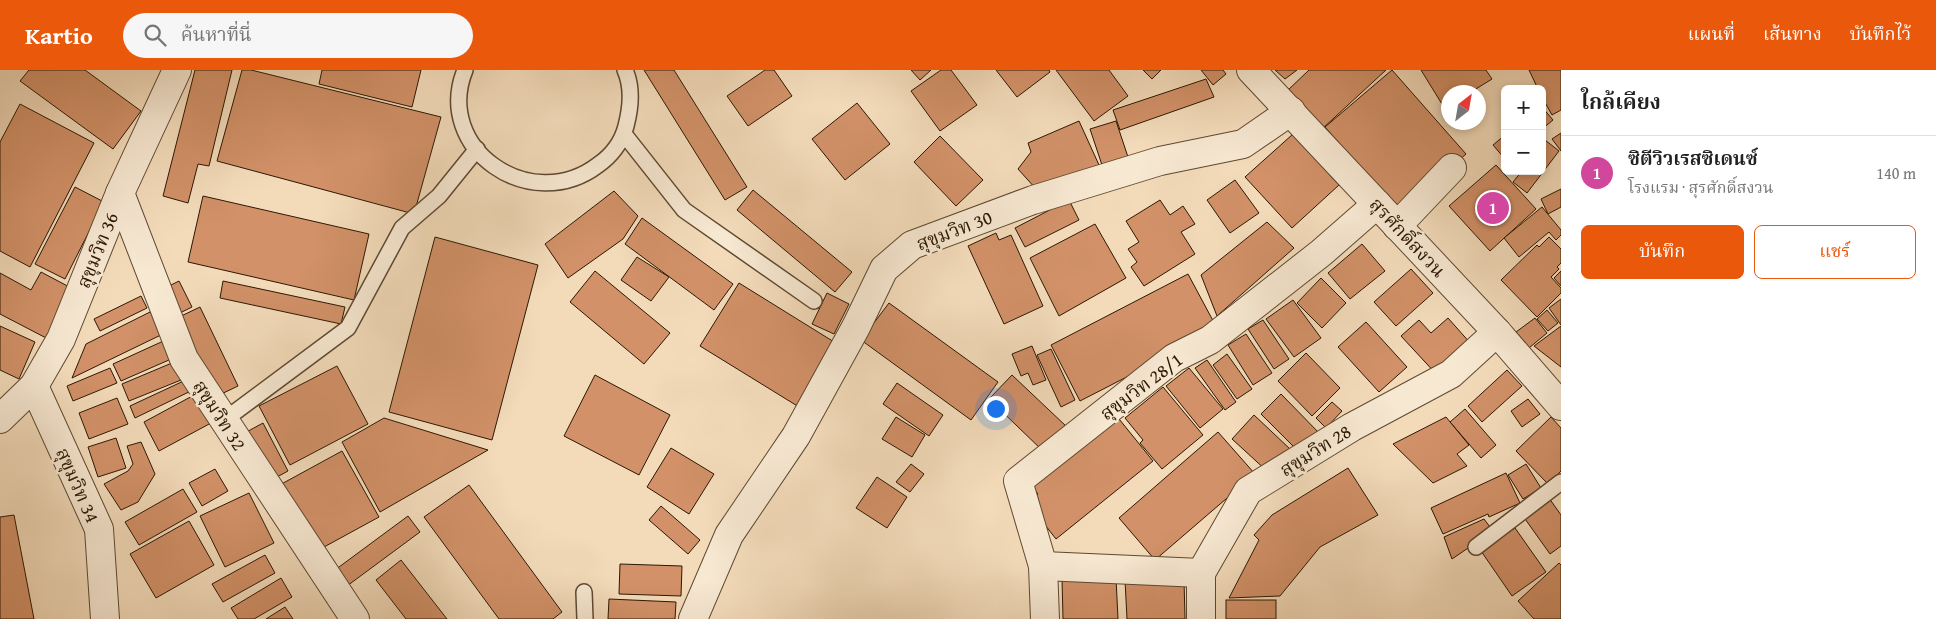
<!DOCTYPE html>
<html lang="th">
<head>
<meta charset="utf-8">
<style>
  :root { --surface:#fff; --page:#f6f6f6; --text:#222; --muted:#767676; --line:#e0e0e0; --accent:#ea580c }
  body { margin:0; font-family:"Gentium Book Plus","Noto Serif Thai",serif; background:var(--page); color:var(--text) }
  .controls { position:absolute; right:15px; top:15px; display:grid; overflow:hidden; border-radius:8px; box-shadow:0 2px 8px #0003 }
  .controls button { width:45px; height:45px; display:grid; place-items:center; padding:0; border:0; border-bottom:1px solid var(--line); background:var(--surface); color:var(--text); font:25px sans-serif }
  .compass { position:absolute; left:1441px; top:15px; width:45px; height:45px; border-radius:50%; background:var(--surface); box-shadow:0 2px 8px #0003; rotate:31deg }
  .you { position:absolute; left:995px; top:338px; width:18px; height:18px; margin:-12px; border:4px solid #fff; border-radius:50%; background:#1a73e8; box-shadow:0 0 0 8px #1a73e833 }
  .badge { display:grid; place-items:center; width:32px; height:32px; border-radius:50%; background:var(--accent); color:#fff; font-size:16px; font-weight:700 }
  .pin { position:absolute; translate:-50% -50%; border:2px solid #fff; box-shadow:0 1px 5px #0006 }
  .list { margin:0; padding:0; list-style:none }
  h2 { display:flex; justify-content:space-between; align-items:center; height:65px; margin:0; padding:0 20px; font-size:21px }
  h2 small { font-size:16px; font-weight:400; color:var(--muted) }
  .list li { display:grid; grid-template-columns:32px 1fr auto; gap:15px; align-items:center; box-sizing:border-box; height:75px; padding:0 20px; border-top:1px solid var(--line) }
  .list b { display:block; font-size:19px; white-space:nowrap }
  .list p { margin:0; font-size:16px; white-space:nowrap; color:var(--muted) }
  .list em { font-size:16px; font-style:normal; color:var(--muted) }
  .actions { display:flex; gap:10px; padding:15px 20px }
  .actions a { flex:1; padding:11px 0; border:1px solid var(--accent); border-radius:8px; text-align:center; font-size:18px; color:var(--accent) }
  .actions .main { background:var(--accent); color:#fff }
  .icon { flex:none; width:28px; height:28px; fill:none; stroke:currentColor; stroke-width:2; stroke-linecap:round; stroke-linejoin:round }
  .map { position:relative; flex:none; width:1561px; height:549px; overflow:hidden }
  header { display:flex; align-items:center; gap:30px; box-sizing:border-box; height:70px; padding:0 25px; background:var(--accent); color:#fff }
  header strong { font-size:24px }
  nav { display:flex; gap:28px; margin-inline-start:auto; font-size:18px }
  .search { width:350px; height:45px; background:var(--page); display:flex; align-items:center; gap:12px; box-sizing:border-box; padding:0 18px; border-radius:28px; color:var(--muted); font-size:19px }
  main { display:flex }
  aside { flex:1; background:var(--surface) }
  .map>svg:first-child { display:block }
  .building { fill:#d29168; stroke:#2c1803 }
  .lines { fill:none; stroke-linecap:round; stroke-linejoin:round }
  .service-casing { stroke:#5e4931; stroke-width:18 }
  .minor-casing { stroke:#5e4931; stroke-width:30 }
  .tertiary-casing { stroke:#5e4931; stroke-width:30 }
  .service { stroke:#f7e8d2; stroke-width:15 }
  .minor { stroke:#f7e8d2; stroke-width:28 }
  .tertiary { stroke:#f7e8d2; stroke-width:28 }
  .labels { text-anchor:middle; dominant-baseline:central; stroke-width:5; stroke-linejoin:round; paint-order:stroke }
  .street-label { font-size:19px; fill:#2c1803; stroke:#f7e8d2 }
</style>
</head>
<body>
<header>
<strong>Kartio</strong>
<div class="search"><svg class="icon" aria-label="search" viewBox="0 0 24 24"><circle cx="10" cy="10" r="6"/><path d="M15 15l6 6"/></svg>ค้นหาที่นี่</div>
<nav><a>แผนที่</a><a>เส้นทาง</a><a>บันทึกไว้</a></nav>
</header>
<main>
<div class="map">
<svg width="1561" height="549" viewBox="0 0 1561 549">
  <rect width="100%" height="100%" fill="#f3dbba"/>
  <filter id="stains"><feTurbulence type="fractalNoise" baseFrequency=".004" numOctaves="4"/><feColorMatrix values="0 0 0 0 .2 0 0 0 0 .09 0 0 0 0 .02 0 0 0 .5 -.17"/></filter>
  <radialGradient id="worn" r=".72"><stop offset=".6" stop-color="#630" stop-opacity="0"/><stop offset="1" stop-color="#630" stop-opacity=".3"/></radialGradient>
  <g class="building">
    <polygon points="29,0 85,0 141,41 113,79 20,11"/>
    <polygon points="195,0 232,0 209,96 198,94 188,133 163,126"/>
    <polygon points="242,0 251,0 441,47 414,144 217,91"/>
    <polygon points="322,0 421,0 412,37 319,14"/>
    <polygon points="644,0 674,0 747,117 725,130"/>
    <polygon points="765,0 774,0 792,26 748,56 727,26"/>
    <polygon points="911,0 931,0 920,10"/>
    <polygon points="941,0 951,0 977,35 940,61 911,21"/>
    <polygon points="996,0 1049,0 1050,2 1017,27"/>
    <polygon points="1056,0 1109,0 1128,26 1094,51"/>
    <polygon points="1143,0 1161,0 1152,9"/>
    <polygon points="1201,0 1223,0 1226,4 1213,15"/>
    <polygon points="1275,0 1297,0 1285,9"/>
    <polygon points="1309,0 1386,0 1322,59 1287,21"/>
    <polygon points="1392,0 1466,84 1400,143 1325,57"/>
    <polygon points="1421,0 1486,0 1492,9 1471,22 1448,22 1448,36 1445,39"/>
    <polygon points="1529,0 1561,0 1561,40 1552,45 1542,27 1542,19 1538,19"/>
    <polygon points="1206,9 1214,27 1120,60 1113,40"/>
    <polygon points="857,33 890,74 845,110 812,69"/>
    <polygon points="20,34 94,73 30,197 0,181 0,72"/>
    <polygon points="1542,37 1553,50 1542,59"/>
    <polygon points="1079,51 1099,95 1036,119 1018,99 1031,82 1028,73"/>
    <polygon points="1116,51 1129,90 1103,98 1090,59"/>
    <polygon points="1561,63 1561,81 1552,69"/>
    <polygon points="1293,64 1339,115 1292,158 1245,107"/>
    <polygon points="1505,65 1505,89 1493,75"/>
    <polygon points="940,66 983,110 956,136 914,92"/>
    <polygon points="1545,70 1559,81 1527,123 1513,112 1522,101 1542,101 1542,74"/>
    <polygon points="1496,95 1536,139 1490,181 1449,136"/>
    <polygon points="1235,110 1259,143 1230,163 1207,130"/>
    <polygon points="75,117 104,132 65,209 35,194"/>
    <polygon points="1561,119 1561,137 1548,144 1541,129"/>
    <polygon points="753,120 852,202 835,222 737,140"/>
    <polygon points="614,121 638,146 623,169 568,208 545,174"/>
    <polygon points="203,126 369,164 354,230 188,192"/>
    <polygon points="1069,130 1079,150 1025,177 1015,158"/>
    <polygon points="1160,130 1170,145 1183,136 1195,154 1181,162 1195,184 1144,216 1131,197 1137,192 1128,179 1139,172 1126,151"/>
    <polygon points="1542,137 1561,160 1561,165 1556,170 1549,162 1519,187 1504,168"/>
    <polygon points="642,148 733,214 714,240 625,174"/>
    <polygon points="1267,152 1294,178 1217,246 1201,205"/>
    <polygon points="1095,154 1126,208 1059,246 1030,188"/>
    <polygon points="996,163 999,170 1011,165 1043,236 1004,254 968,176"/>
    <polygon points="435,167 538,195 492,370 389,342"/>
    <polygon points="1549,167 1561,179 1561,193 1557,197 1559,199 1551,207 1561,218 1561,223 1537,247 1501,210 1537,175 1539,177"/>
    <polygon points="1362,174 1385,201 1350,229 1328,203"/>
    <polygon points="637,187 669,207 651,231 621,210"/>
    <polygon points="1411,199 1433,223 1396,256 1374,232"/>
    <polygon points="595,201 670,263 644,294 570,232"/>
    <polygon points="1561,201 1561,216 1554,208"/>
    <polygon points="41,202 77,221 50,270 0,244 0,203 31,220"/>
    <polygon points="1188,204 1218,260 1080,331 1051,275"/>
    <polygon points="1321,208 1346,233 1322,258 1297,233"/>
    <polygon points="179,211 192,237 178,244 165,218"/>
    <polygon points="223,211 345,237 341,254 220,228"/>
    <polygon points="739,213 839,275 799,337 700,276"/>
    <polygon points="827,223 849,234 834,264 812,254"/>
    <polygon points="141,226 147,238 100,261 94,249"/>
    <polygon points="1561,229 1561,255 1549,238"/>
    <polygon points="1293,230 1321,268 1294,287 1266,249"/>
    <polygon points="889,233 998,312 971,350 861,270"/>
    <polygon points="200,237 238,316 213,328 175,249"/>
    <polygon points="1547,240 1558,253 1548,261 1537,249"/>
    <polygon points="150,242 165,263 72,308 86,274"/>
    <polygon points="1448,248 1472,275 1438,306 1401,266 1419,250 1431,263"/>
    <polygon points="1535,248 1547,263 1529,278 1516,262"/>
    <polygon points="1263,250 1289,289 1274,299 1248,259"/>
    <polygon points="1366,252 1407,297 1379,322 1338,277"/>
    <polygon points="0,256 35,272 19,309 0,300"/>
    <polygon points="1561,256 1561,297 1534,276"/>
    <polygon points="1246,264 1272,303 1253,315 1228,275"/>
    <polygon points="170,268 178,286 121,311 113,294"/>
    <polygon points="1032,276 1046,310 1033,315 1028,303 1021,306 1012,284"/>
    <polygon points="1051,279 1075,330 1061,337 1037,285"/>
    <polygon points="1306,283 1340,318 1312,346 1278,311"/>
    <polygon points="1227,284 1252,319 1237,329 1213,295"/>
    <polygon points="179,290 186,308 129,331 122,314"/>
    <polygon points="1207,290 1236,332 1225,340 1195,298"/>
    <polygon points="337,296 368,354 290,395 259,336"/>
    <polygon points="110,298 117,313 73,331 67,316"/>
    <polygon points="1189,298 1223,339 1200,358 1166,316"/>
    <polygon points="1507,300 1522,316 1482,352 1468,336"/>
    <polygon points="595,305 670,345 639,405 564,366"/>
    <polygon points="1012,305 1067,357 1044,382 989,329"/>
    <polygon points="190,308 195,319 135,348 130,336"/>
    <polygon points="897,313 943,345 929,366 883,334"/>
    <polygon points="1163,317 1203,365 1162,399 1140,373 1143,370 1125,348"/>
    <polygon points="196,324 211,353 159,381 144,352"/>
    <polygon points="1281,324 1322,366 1302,385 1261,344"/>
    <polygon points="117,328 128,354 89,369 79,343"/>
    <polygon points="1528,329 1540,344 1522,357 1511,341"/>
    <polygon points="1332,332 1342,341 1326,358 1316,348"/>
    <polygon points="1465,339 1496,375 1481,388 1450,352"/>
    <polygon points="1115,344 1153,391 1056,469 1027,432 1038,424 1029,413"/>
    <polygon points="1254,345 1290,379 1268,402 1232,369"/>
    <polygon points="896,347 925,365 912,387 882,369"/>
    <polygon points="1446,347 1469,375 1457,384 1467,396 1433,413 1393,374"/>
    <polygon points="1551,347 1561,358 1561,401 1548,414 1516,381"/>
    <polygon points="384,348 488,380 380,442 342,372"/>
    <polygon points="263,353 288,401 266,413 241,365"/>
    <polygon points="1218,362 1255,404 1155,490 1119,448"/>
    <polygon points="116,368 126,398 98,407 88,377"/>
    <polygon points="141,372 155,404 138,432 121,440 104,414 128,401 133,394 127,376"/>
    <polygon points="671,378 714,404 689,444 647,417"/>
    <polygon points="342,381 379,447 313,483 276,417"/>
    <polygon points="911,394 924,404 910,422 896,412"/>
    <polygon points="1526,394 1541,418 1523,429 1508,405"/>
    <polygon points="1348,398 1378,445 1320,477 1280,526 1229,528 1259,470 1254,465 1272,445"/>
    <polygon points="215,399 228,421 202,436 189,413"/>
    <polygon points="1506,403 1520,433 1489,447 1488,444 1443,464 1431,438"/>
    <polygon points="877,407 907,427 887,458 856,438"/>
    <polygon points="469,415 562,542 553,549 499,549 424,447"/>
    <polygon points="183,419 197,442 139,475 125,452"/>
    <polygon points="249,423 274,473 225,497 200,446"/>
    <polygon points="1549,428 1561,445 1561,476 1550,484 1523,446"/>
    <polygon points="661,436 700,470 688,484 649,450"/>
    <polygon points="14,445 34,549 0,549 0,447"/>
    <polygon points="408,446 420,462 347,516 335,500"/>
    <polygon points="1484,449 1493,461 1452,489 1444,467"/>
    <polygon points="189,451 214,495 156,528 130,484"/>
    <polygon points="1515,458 1546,502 1512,526 1481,481"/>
    <polygon points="265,485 275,503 223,532 212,514"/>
    <polygon points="401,490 447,549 406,549 376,510"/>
    <polygon points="1559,493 1561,495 1561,549 1534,549 1518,531"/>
    <polygon points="620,494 682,496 681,526 619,524"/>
    <polygon points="281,508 292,527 254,549 238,549 231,538"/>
    <polygon points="1116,508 1118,549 1063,549 1062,509"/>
    <polygon points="1184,509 1185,549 1127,549 1125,510"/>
    <polygon points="609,529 676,532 675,549 608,549"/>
    <rect x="1226" y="530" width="50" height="19"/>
    <polygon points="285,537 293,549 266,549"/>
  </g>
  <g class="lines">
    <defs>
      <g id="service">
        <path d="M465,0C433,79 531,146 598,95C611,86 622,72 626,56C631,37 633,18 625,0"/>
        <polyline points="624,64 684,140 814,231"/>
        <polyline points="223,351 348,258 402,158 439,126 477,79"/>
        <polyline points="1476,477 1561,412"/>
        <polyline points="584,522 585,549"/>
      </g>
      <g id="minor">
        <polyline points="120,123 184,289 355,549"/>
        <polyline points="1397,156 1452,98"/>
        <polyline points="34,316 99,459 105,549"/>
        <polyline points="0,349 34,316 61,269 120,123 177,0"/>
        <polyline points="1043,496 1201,503"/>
        <polyline points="693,549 729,465 796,366 856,257 884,199 912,175 1033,130 1160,91 1243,74 1291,41"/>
        <polyline points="1045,549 1043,496 1018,411 1174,288 1210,270 1321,183 1377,134"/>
        <polyline points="1201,549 1201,503 1248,421 1352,357 1451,304 1497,262"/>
      </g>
      <polyline id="tertiary" points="1251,0 1497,262 1561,336"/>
    </defs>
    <use href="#service" class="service-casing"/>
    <use href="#minor" class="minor-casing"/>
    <use href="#tertiary" class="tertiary-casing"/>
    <use href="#service" class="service"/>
    <use href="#minor" class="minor"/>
    <use href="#tertiary" class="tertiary"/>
  </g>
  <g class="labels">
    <g class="street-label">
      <text transform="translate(954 160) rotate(-21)">สุขุมวิท 30</text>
      <text transform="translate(1408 167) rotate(47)">สุรศักดิ์สงวน</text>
      <text transform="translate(97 180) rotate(-68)">สุขุมวิท 36</text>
      <text transform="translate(1141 316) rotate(-37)">สุขุมวิท 28/1</text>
      <text transform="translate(220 345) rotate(57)">สุขุมวิท 32</text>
      <text transform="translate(1315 380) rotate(-32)">สุขุมวิท 28</text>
      <text transform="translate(78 415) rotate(66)">สุขุมวิท 34</text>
    </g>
  </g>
  <rect width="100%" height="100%" filter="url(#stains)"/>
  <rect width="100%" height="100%" fill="url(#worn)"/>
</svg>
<div class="controls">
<button>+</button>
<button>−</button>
</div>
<svg class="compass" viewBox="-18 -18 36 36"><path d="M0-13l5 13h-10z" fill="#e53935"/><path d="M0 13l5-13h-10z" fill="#767676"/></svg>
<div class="you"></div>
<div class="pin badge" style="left:1493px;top:138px;background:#d1479c">1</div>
</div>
<aside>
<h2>ใกล้เคียง<small></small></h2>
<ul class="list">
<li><span class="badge" style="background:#d1479c">1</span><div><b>ซิตีวิวเรสซิเดนซ์</b><p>โรงแรม · สุรศักดิ์สงวน</p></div><em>140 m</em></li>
</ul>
<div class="actions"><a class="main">บันทึก</a><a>แชร์</a></div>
</aside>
</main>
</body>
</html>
